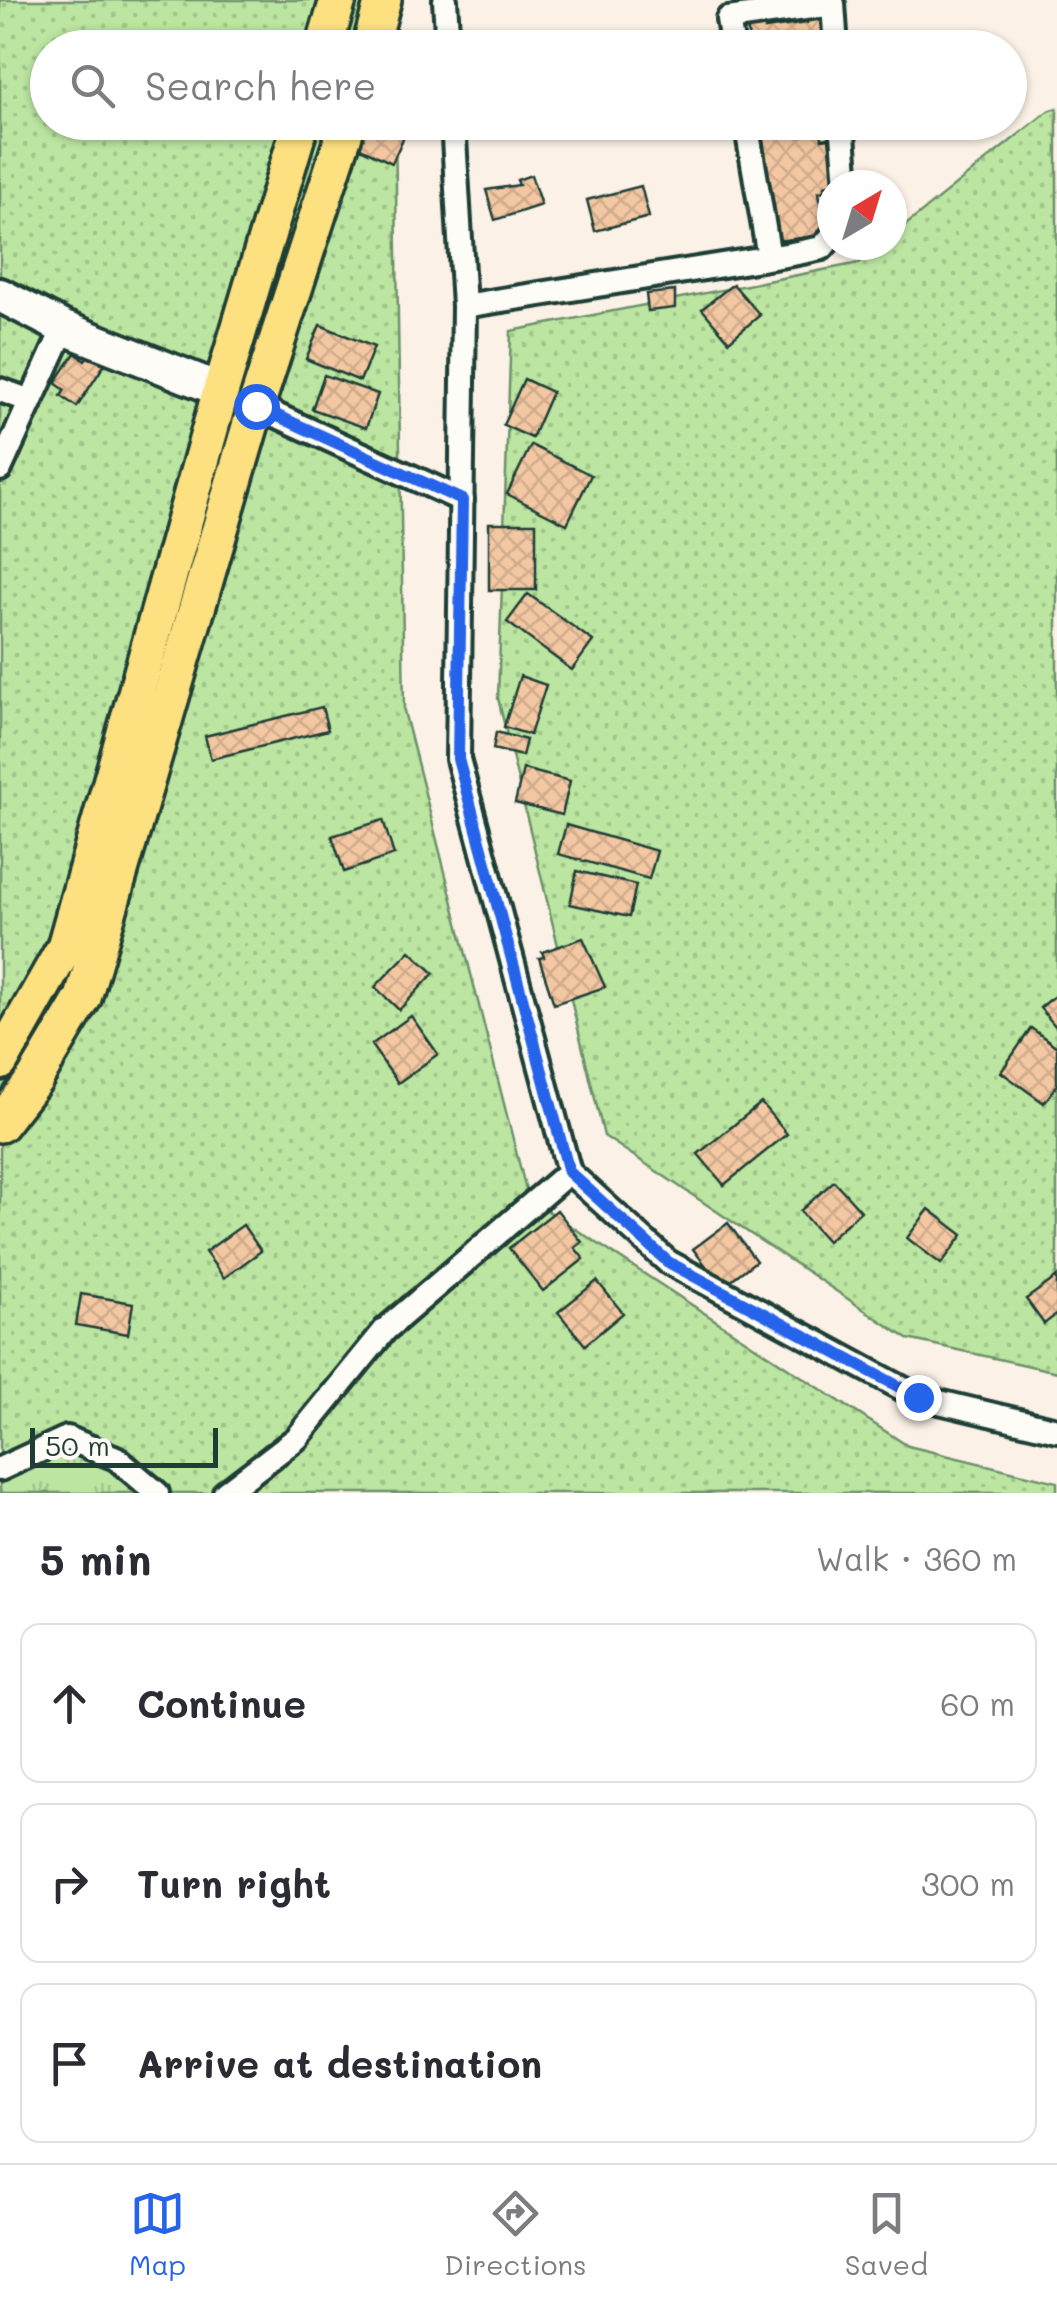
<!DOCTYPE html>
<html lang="en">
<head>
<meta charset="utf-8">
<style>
  :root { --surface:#fff; --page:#f2f2f3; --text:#2b2b33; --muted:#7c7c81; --line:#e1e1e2; --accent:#2563eb }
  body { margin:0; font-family:Mali,sans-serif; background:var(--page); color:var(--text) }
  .compass { position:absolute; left:817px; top:170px; width:90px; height:90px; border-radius:50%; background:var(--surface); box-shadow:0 2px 8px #0004; rotate:38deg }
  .scale { position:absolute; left:30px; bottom:25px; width:188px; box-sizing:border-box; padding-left:10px; border:5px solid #1f3d34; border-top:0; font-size:28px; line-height:35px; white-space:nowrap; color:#1f3d34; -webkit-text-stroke:8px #fdfcf7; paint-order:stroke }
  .stop { position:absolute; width:30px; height:30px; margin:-22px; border:8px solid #2563eb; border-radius:50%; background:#fff }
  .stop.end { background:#2563eb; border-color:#fff; box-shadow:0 2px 10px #0008 }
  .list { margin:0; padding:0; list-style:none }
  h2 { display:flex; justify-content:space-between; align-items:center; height:130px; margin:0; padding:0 40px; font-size:42px }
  h2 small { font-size:32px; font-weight:400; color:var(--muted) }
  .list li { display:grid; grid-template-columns:65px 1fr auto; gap:30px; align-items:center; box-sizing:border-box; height:160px; margin:0 20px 20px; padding:0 20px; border:2px solid var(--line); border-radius:20px }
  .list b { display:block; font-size:38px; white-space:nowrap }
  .list em { font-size:32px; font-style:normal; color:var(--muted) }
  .icon { flex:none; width:55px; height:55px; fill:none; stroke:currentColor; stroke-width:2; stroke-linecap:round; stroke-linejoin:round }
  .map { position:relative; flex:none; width:1057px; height:1493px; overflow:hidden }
  .search { position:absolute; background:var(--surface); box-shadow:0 2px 8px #0004; left:30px; right:30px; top:30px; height:110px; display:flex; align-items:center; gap:25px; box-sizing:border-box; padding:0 35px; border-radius:55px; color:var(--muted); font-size:38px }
  .sheet { height:670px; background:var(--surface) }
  nav { display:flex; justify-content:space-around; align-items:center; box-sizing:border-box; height:140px; border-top:2px solid var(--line); background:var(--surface); font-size:28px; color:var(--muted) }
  nav a { display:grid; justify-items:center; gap:5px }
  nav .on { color:var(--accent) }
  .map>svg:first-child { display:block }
  .grass { fill:url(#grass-dots); stroke:#6d916a; stroke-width:2.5 }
  .park { fill:url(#park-tufts); stroke:#6d916a; stroke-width:2.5 }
  .building { fill:url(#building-cross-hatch); stroke:#1f3d34; stroke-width:2.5 }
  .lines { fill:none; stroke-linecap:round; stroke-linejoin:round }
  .street-casing { stroke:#1f3d34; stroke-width:30 }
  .secondary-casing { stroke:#1f3d34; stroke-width:40 }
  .primary-casing { stroke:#1f3d34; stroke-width:42 }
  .street { stroke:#fdfcf7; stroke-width:22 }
  .secondary { stroke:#fdfcf7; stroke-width:32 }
  .primary { stroke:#fde080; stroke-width:35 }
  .route { stroke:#2563eb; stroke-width:12 }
</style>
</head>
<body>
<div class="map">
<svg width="1057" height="1493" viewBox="0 0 1057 1493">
  <defs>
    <pattern id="grass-dots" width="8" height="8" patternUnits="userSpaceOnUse" patternTransform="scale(2.5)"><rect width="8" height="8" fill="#bbe5a1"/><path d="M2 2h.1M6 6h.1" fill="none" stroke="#a0c58b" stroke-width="1.8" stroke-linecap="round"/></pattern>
    <pattern id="park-tufts" width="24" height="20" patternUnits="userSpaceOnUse" patternTransform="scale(2.5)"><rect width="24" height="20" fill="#bbe5a1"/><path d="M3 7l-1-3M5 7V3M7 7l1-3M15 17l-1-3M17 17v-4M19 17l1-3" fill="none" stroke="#a0c58b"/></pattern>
    <pattern id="building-cross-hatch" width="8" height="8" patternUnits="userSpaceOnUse" patternTransform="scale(2.5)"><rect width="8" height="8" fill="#f3c7a2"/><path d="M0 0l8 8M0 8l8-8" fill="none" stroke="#d0ac8c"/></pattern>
  </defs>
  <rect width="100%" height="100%" fill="#fbf1e6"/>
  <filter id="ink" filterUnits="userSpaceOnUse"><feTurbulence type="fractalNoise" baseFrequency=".01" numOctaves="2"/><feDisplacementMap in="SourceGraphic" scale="20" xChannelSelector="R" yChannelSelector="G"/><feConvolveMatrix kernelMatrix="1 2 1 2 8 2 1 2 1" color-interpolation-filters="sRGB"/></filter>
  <g filter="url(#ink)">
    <g class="grass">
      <polygon points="0,0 394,0 394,47 48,48 48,122 395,123 404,711 528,1198 908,1446 1057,1482 1057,1493 0,1493"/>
      <polygon points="1057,108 1057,1372 908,1339 604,1136 498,698 511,331 859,263 881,245 892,245 892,236 1048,111"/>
    </g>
    <polygon class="park" points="78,1452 125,1478 141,1493 0,1493 0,1479 53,1456"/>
    <g class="building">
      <polygon points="826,7 826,48 750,48 746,18 764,16 765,29 807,23 806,10"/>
      <polygon points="367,122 409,125 392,163 356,146"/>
      <polygon points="760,122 820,122 822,139 829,138 835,184 824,186 824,191 819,192 825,235 776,241"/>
      <polygon points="531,175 541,205 495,220 486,190 519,185 517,180"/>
      <polygon points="641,186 649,217 595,231 587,200"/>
      <polygon points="733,284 760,315 729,341 702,309"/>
      <polygon points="675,291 675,308 648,311 646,294"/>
      <polygon points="320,325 374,347 360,381 306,359"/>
      <polygon points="91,351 106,362 77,407 61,396 65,390 55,383 75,353 85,360"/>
      <polygon points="324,375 378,394 366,428 312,409"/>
      <polygon points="524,379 552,392 532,438 503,425"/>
      <polygon points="531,445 591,475 567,524 507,494"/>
      <rect x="489" y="523" width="47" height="67"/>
      <polygon points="528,594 593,641 572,670 507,622"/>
      <polygon points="520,676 546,685 530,735 504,727"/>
      <polygon points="322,707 328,730 211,759 205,736"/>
      <polygon points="496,732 526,740 522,756 493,749"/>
      <polygon points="523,769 570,781 562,815 515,803"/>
      <polygon points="383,820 394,855 344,872 332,836"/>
      <polygon points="566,825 657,851 649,879 558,854"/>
      <polygon points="577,871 636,885 629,917 570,904"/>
      <polygon points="583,938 605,987 554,1004 539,958 544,957 542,952"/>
      <polygon points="410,951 434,973 399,1010 375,987"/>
      <polygon points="1057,994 1057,1028 1040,1008"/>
      <polygon points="411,1016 438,1054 398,1083 371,1045"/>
      <polygon points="1031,1028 1057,1047 1057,1085 1044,1103 1001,1072"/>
      <polygon points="761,1103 787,1134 724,1185 698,1154"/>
      <polygon points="834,1181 861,1211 827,1241 800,1211"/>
      <polygon points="929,1209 963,1235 941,1264 907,1238"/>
      <polygon points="557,1210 582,1242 575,1248 584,1259 543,1291 509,1248"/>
      <polygon points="728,1223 756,1261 722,1287 693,1249"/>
      <polygon points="243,1225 261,1251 224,1278 205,1252"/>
      <polygon points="1057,1277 1057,1314 1044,1324 1026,1299"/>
      <polygon points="597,1281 623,1313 585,1345 558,1312"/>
      <polygon points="81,1294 133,1303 128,1334 76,1325"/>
    </g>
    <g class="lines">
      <defs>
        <g id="street">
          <polyline points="445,0 448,48"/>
          <polyline points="733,48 728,19 833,4 836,48"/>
          <polyline points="453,122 464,306 458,759 569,1172 668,1262 918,1397 1057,1430"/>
          <polyline points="746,122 769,257"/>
          <polyline points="842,122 847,185"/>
          <polyline points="464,306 792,254 822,248 832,236"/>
          <polyline points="0,390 31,401"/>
          <polyline points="256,406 462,500"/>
          <polyline points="0,469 64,328"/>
          <polyline points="0,1469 67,1438 116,1458 157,1493"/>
          <polyline points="225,1493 297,1438 385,1330 569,1172"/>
        </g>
        <polyline id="secondary" points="0,295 64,328 221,390"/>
        <g id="primary">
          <polyline points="324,48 338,0"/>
          <polyline points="370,48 383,0"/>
          <polyline points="0,1062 65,947 221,390 301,122"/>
          <polyline points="0,1124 35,1079 83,998 256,406 348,122"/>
        </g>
      </defs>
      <use href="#street" class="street-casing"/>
      <use href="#secondary" class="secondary-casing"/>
      <use href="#primary" class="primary-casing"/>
      <use href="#street" class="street"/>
      <use href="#secondary" class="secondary"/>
      <use href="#primary" class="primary"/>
    </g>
  </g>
  <g class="lines" filter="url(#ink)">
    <polyline class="route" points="256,406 462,500 458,759 569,1172 668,1262 918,1397"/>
  </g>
</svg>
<svg class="compass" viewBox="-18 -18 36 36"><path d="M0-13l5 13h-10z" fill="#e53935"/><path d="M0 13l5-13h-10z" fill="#7c7c81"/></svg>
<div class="scale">50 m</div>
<div class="stop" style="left:256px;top:406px"></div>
<div class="stop end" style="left:918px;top:1397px"></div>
<div class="search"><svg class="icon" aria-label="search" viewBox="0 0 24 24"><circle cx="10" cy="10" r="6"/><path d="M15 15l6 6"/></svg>Search here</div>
</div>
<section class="sheet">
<h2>5 min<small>Walk · 360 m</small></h2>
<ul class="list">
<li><svg class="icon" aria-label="ahead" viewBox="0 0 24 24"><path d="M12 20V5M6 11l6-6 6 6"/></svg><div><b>Continue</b></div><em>60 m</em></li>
<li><svg class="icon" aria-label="right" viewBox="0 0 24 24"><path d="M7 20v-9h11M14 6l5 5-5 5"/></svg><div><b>Turn right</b></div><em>300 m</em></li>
<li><svg class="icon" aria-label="arrive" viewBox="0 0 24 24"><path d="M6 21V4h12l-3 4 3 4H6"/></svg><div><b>Arrive at destination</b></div></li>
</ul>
</section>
<nav>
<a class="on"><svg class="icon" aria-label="map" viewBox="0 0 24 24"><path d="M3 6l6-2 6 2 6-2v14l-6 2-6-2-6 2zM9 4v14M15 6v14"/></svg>Map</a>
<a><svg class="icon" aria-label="directions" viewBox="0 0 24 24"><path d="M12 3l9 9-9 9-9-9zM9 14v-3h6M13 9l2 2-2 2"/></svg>Directions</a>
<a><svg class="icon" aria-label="saved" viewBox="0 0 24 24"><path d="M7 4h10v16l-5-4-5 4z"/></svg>Saved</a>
</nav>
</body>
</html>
